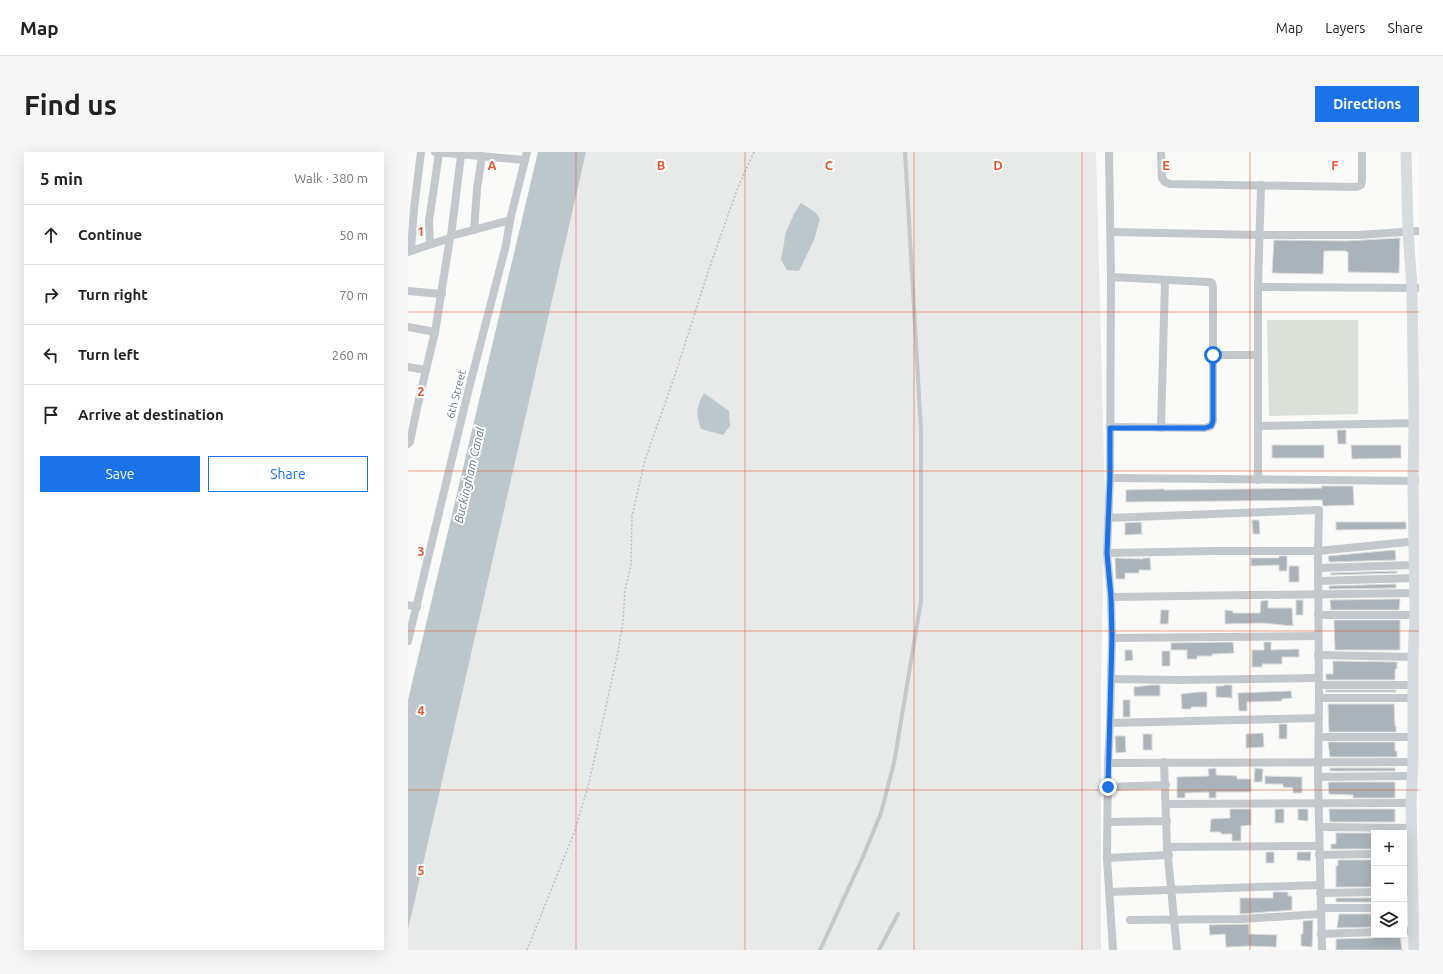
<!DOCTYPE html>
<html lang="en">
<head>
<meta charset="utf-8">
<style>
  :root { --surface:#fff; --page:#f6f6f6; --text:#222; --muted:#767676; --line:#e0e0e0; --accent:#1a73e8 }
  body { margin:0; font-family:Ubuntu,sans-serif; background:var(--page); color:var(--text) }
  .controls { position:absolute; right:12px; bottom:12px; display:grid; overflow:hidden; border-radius:0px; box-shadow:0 4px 16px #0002 }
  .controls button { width:36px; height:36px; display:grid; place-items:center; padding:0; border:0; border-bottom:1px solid var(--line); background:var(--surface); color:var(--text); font:20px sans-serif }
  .stop { position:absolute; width:12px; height:12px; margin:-9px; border:3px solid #1a73e8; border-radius:50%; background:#fff }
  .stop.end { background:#1a73e8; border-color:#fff; box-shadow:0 1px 4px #0008 }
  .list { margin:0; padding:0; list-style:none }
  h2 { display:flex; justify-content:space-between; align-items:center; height:52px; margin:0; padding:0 16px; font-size:17px }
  h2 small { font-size:13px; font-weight:400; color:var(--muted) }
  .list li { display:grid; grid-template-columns:26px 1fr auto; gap:12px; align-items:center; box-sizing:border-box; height:60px; padding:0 16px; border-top:1px solid var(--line) }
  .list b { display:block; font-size:15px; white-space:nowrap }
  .list em { font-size:13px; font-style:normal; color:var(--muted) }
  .actions { display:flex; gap:8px; padding:12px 16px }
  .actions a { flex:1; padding:9px 0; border:1px solid var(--accent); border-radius:0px; text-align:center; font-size:14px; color:var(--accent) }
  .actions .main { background:var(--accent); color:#fff }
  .icon { flex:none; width:22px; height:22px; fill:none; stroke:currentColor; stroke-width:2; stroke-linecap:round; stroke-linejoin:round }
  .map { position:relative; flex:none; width:1011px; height:798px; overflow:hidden; border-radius:0px }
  header { display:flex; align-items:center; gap:24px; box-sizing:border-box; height:56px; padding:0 20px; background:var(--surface); border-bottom:1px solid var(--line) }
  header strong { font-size:19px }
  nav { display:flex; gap:22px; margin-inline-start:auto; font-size:14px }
  .intro { display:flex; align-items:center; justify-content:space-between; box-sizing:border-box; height:96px; padding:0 24px }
  h1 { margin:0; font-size:28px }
  .button { padding:10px 18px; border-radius:0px; background:var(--accent); color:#fff; font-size:14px; font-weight:700 }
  main { display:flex; gap:24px; padding:0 24px }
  aside { flex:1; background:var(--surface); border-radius:0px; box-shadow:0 4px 16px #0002 }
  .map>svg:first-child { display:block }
  .built { fill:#e8e9e9 }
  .green { fill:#dadfd7 }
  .water { fill:#bbc7cb }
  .building { fill:#aab3b9; stroke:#dcdcda }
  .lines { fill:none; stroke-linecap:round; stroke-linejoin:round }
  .path { stroke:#bbbfc2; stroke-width:1.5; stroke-dasharray:2 2; stroke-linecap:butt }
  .service { stroke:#c3c8cc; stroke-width:4 }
  .minor { stroke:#c3c8cc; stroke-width:8 }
  .secondary { stroke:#d6dbdf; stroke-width:11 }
  .route { stroke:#1a73e8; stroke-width:5 }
  .grid { fill:none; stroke:#e4572e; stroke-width:1; stroke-opacity:0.55 }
  .labels { text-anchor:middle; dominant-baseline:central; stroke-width:4; stroke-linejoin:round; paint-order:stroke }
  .street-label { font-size:11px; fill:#657683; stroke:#fff }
  .water-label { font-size:12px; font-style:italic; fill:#60757c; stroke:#fff }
  .grid-label { font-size:13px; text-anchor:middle; font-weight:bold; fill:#e4572e; stroke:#fff; stroke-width:4; stroke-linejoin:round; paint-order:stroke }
</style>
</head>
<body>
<header>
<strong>Map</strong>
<nav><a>Map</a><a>Layers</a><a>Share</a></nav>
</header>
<div class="intro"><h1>Find us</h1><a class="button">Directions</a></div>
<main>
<aside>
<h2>5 min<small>Walk · 380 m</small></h2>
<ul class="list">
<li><svg class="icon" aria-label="ahead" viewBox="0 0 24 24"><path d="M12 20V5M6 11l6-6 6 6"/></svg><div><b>Continue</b></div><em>50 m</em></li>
<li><svg class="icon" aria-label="right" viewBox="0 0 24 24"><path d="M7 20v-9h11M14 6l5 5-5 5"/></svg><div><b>Turn right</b></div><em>70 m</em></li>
<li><svg class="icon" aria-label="left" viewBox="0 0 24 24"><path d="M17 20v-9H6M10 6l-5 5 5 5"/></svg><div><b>Turn left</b></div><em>260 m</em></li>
<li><svg class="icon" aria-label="arrive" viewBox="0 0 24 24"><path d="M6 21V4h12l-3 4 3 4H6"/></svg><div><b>Arrive at destination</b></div></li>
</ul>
<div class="actions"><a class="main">Save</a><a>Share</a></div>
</aside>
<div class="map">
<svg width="1011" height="798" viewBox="0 0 1011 798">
  <rect width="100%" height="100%" fill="#fafaf8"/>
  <polygon class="built" points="178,0 688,0 697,347 693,526 693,798 0,798 0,778"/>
  <polygon class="green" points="859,168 950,168 950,262 861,264"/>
  <g class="water">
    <polygon points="130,0 178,0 0,778 0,548"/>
    <polygon points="393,51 407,60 412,67 406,88 391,119 379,118 373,108 378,80 386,62"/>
    <path d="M296,241L321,259L322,274L315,283L293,277C288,262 288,255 296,241Z"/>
  </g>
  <g class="building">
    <polygon points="992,86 991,121 940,120 940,100 938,100 938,99 916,99 915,122 864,121 866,88 938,89"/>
    <polygon points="929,278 938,278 938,292 930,292"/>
    <rect x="864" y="293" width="52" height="13"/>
    <polygon points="943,293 993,293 993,306 944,307"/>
    <polygon points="914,334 945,334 946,353 915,354 914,348 718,350 718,338 756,337 756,338 914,336"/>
    <polygon points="844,368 851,368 852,382 845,382"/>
    <polygon points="733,370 734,382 717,383 717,371"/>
    <polygon points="928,370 998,370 998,377 928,378"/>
    <polygon points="987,398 988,408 921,410 920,404"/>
    <polygon points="871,404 879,404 879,419 871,419 871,413 843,414 843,406 871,406"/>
    <polygon points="707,406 735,407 735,406 742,406 743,418 731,418 731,421 717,421 717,427 708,427"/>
    <rect x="881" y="414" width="10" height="16"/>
    <polygon points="989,419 989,421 923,423 923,421"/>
    <polygon points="988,432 988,436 921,437 921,434"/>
    <polygon points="992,447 991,458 923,458 922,448"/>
    <polygon points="860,448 860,456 884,456 885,474 854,471 817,472 817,458 825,459 825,461 852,461 853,449"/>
    <rect x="888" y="448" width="7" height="15"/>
    <polygon points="753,458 761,458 760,472 752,472"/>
    <polygon points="926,468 992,468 992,498 927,498"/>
    <polygon points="825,490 826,501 804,502 804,504 789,504 789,507 779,507 779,498 763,498 763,491"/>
    <polygon points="856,490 863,490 863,498 891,497 891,505 874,505 874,512 854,512 854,515 844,515 844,498 856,498"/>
    <polygon points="717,498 724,498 725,508 717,509"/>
    <rect x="754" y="499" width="8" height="15"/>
    <polygon points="925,509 989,510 989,517 987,517 987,528 918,528 918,522 925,522"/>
    <polygon points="744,533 752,533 752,544 726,544 726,535"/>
    <polygon points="816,533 824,533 824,546 808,545 808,534 816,534"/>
    <rect x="918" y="538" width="70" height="2"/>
    <polygon points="883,539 884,546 874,547 874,549 839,550 839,559 831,559 830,541"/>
    <polygon points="791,540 799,540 799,555 783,555 783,557 774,557 773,542"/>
    <rect x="715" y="548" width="7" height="17"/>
    <polygon points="920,552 986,552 987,574 988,574 988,580 921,580"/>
    <rect x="871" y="572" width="8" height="15"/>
    <polygon points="855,581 856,595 838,596 838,582"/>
    <rect x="735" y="582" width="9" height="16"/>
    <polygon points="707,584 717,584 718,600 708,601"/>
    <polygon points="920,590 987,590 987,599 989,599 989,605 922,605"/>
    <polygon points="808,616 808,623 829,624 829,627 843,627 843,640 808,640 808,646 801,646 801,640 777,641 777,646 769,646 769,625 801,624 800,617"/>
    <polygon points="847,616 855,617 854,630 846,630"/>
    <rect x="922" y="616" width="65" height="3"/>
    <polygon points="857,624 894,625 894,641 885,641 885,636 875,635 875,632 857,632"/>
    <polygon points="920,630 987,630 987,646 945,646 945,643 921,642"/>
    <polygon points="822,657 843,657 843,673 833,674 833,689 824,689 824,682 813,682 813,680 802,680 803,667 822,666"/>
    <rect x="867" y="657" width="9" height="14"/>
    <polygon points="890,657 900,657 900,669 890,668"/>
    <polygon points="921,657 987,657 987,670 922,670"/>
    <polygon points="928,681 966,681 966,697 923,697 923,692 928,692"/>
    <rect x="858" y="700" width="8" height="11"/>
    <polygon points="889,700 903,700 902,709 889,708"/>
    <polygon points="930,708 966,708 966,735 928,735 928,714 930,714"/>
    <polygon points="865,740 880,740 880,744 884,744 884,758 832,762 832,746 865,746"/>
    <rect x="928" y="746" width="38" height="4"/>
    <polygon points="931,762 966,762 966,775 929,776"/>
    <polygon points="905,768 904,795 893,794 893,782 895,782 895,769"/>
    <polygon points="841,772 841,782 869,783 868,795 841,794 818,795 817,782 802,783 801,773"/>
    <polygon points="971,783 992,783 994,798 928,798 928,787 966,786"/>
  </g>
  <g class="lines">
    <polyline class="path" points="119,798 166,681 181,631 210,500 215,469 217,438 223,413 224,364 237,308 267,223 301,117 330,35 346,0"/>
    <g class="service">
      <polyline points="412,798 454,707 473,661 486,611 513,449 513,278 497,0"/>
      <polyline points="471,798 490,762"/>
    </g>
    <g class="minor">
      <polyline points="27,0 117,8"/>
      <polyline points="701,0 703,125 702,326 699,401 703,445 704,486 702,571 700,611 699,706 705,798"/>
      <polyline points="753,0 754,26 757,30 762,32 949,35 953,33 954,28 954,0"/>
      <polyline points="66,78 69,37 74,4"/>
      <polyline points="703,80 852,83 950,83 1011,79"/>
      <polyline points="43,84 53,3"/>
      <polyline points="22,92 21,69 31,1"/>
      <polyline points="3,98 6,57 13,0"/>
      <polyline points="0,100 42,86 43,84 102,68"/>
      <polyline points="850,135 1011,136"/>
      <polyline points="0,139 34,142"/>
      <polyline points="0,175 27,180"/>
      <polyline points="805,203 850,203"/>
      <polyline points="0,215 18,218"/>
      <polyline points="850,274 1011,271"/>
      <polyline points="702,275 797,276 803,274 805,269 805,136 804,131 800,130 703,125"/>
      <polyline points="753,276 757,128"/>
      <polyline points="0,292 2,290 9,256 27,180 42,86"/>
      <polyline points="702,326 1011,329"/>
      <polyline points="850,328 850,135 853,33"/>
      <polyline points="700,366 911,358 910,399 911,546 910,625 914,798"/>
      <polyline points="699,401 805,399 910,399 1010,389"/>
      <polyline points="910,416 1006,413"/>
      <polyline points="910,429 1006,426"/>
      <polyline points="703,445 1006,441"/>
      <polyline points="0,453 9,455"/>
      <polyline points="910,463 1007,463"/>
      <polyline points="704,486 910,484"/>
      <polyline points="0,489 60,240 98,93 102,68 119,0"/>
      <polyline points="910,503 1005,505"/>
      <polyline points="703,527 771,528 910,526"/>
      <polyline points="911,533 1005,533"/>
      <polyline points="911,546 1006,546"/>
      <polyline points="702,571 911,566"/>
      <polyline points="911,585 1005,585"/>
      <polyline points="756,610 759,695 769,798"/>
      <polyline points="700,611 1005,610"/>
      <polyline points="910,625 1004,624"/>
      <polyline points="700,635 758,633"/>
      <polyline points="759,652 1003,651"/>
      <polyline points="700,670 759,669"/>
      <polyline points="911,675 1003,676"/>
      <polyline points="759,695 911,694"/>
      <polyline points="996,701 1004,701"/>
      <polyline points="911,703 966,702"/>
      <polyline points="699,706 761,703"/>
      <polyline points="701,740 912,733"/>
      <polyline points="996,740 1005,739"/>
      <polyline points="912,741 966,740"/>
      <polyline points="913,756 966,756"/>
      <polyline points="722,768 834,767 913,762"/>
      <polyline points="996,779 1006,778"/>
      <polyline points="913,782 966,780"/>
    </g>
    <polyline class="secondary" points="998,0 1000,80 1004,135 1006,271 1005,330 1007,463 1005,505 1005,610 1003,651 1006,798"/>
  </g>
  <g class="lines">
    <polyline class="route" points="700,635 704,486 703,445 699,401 702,326 702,276 797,276 803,274 805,269 805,203"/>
  </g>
  <path class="grid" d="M168,0V798M337,0V798M506,0V798M674,0V798M842,0V798M0,160H1011M0,319H1011M0,479H1011M0,638H1011"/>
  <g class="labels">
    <g class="street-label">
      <text transform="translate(48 242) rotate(-76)">6th Street</text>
    </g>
    <g class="water-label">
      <text transform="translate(61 323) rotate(-77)">Buckingham Canal</text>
    </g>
  </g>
  <g class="grid-label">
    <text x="84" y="18">A</text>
    <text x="253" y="18">B</text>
    <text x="421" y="18">C</text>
    <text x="590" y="18">D</text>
    <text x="758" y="18">E</text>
    <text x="927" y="18">F</text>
    <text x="13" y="84">1</text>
    <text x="13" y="244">2</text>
    <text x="13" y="404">3</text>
    <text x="13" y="563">4</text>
    <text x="13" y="723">5</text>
  </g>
</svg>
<div class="controls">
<button>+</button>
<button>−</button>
<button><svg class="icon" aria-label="layers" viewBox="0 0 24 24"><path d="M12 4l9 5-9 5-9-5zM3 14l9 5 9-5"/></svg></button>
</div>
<div class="stop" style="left:805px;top:203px"></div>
<div class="stop end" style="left:700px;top:635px"></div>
</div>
</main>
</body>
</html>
